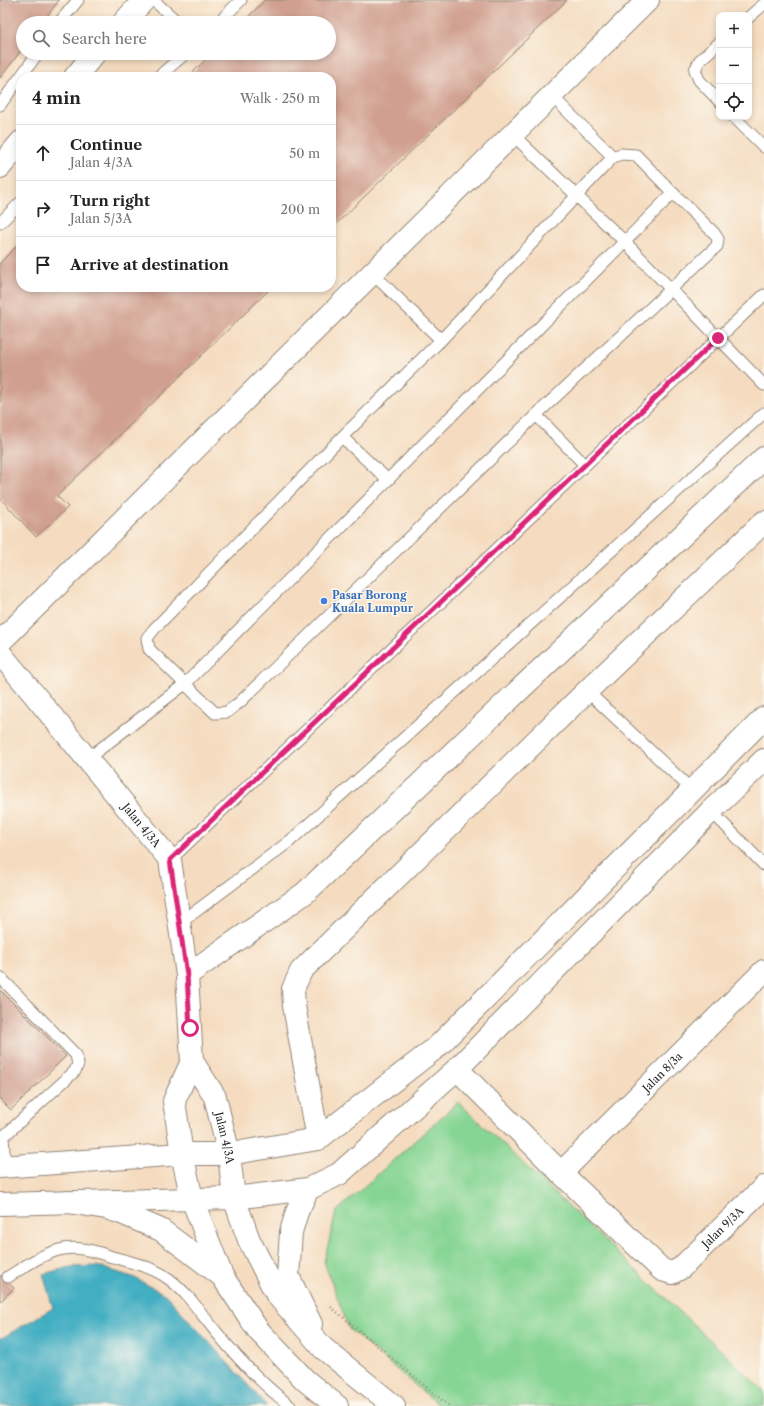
<!DOCTYPE html>
<html lang="en">
<head>
<meta charset="utf-8">
<style>
  :root { --surface:#fff; --page:#f6f6f6; --text:#222; --muted:#767676; --line:#e0e0e0 }
  body { margin:0; font-family:"Libre Caslon Text",serif; background:var(--page); color:var(--text) }
  .controls { position:absolute; right:12px; top:12px; display:grid; overflow:hidden; border-radius:8px; box-shadow:0 2px 6px #0003 }
  .controls button { width:36px; height:36px; display:grid; place-items:center; padding:0; border:0; border-bottom:1px solid var(--line); background:var(--surface); color:var(--text); font:20px sans-serif }
  .stop { position:absolute; width:12px; height:12px; margin:-9px; border:3px solid #db2777; border-radius:50%; background:#fff }
  .stop.end { background:#db2777; border-color:#fff; box-shadow:0 1px 4px #0008 }
  .list { margin:0; padding:0; list-style:none }
  h2 { display:flex; justify-content:space-between; align-items:center; height:52px; margin:0; padding:0 16px; font-size:17px }
  h2 small { font-size:13px; font-weight:400; color:var(--muted) }
  .list li { display:grid; grid-template-columns:26px 1fr auto; gap:12px; align-items:center; box-sizing:border-box; height:56px; padding:0 16px; border-top:1px solid var(--line) }
  .list b { display:block; font-size:15px; white-space:nowrap }
  .list p { margin:0; font-size:13px; white-space:nowrap; color:var(--muted) }
  .list em { font-size:13px; font-style:normal; color:var(--muted) }
  .icon { flex:none; width:22px; height:22px; fill:none; stroke:currentColor; stroke-width:2; stroke-linecap:round; stroke-linejoin:round }
  .map { position:relative; flex:none; width:764px; height:1406px; overflow:hidden }
  .search { position:absolute; background:var(--surface); box-shadow:0 2px 6px #0003; left:16px; top:16px; width:320px; height:44px; display:flex; align-items:center; gap:10px; box-sizing:border-box; padding:0 14px; border-radius:22px; color:var(--muted); font-size:15px }
  .panel { position:absolute; background:var(--surface); box-shadow:0 2px 6px #0003; left:16px; top:72px; width:320px; height:220px; border-radius:16px }
  .map>svg:first-child { display:block }
  .green { fill:#87d594; stroke:#598060 }
  .water { fill:#43aec2; stroke:#376c76 }
  .building { fill:#d09f8f }
  .lines { fill:none; stroke-linecap:round; stroke-linejoin:round }
  .service-casing { stroke:#908476; stroke-width:13 }
  .minor-casing { stroke:#908476; stroke-width:24 }
  .tertiary-casing { stroke:#908476; stroke-width:24 }
  .path { stroke:#908476; stroke-width:2.5; stroke-dasharray:1 3; stroke-linecap:butt }
  .service { stroke:#fff; stroke-width:11 }
  .minor { stroke:#fff; stroke-width:22 }
  .tertiary { stroke:#fff; stroke-width:22 }
  .route { stroke:#db2777; stroke-width:5 }
  .shop-dot { fill:#3f7fe0; stroke:#fbf7ec; stroke-width:1.5 }
  .labels { text-anchor:middle; dominant-baseline:central; stroke-width:3; stroke-linejoin:round; paint-order:stroke }
  .shop-label { font-size:11px; font-weight:bold; fill:#366cbe; stroke:#fbf7ec; text-anchor:start }
  .street-label { font-size:11px; fill:#2b2b2b; stroke:#fbf7ec }
</style>
</head>
<body>
<div class="map">
<svg width="764" height="1406" viewBox="0 0 764 1406">
  <rect width="100%" height="100%" fill="#fbf7ec"/>
  <filter id="ink" filterUnits="userSpaceOnUse"><feTurbulence type="fractalNoise" baseFrequency=".025" numOctaves="2"/><feDisplacementMap in="SourceGraphic" scale="8" xChannelSelector="R" yChannelSelector="G"/><feConvolveMatrix kernelMatrix="1 2 1 2 8 2 1 2 1" color-interpolation-filters="sRGB"/></filter>
  <filter id="wash" filterUnits="userSpaceOnUse"><feTurbulence type="fractalNoise" baseFrequency=".012" numOctaves="4" result="noise"/><feDisplacementMap in="SourceGraphic" scale="16" xChannelSelector="R" yChannelSelector="G"/><feGaussianBlur stdDeviation="0.9" result="paint"/><feColorMatrix in="noise" values="0 0 0 0 0 0 0 0 0 0 0 0 0 0 0 0 0 1.4 0 .05"/><feComposite in="paint" operator="in"/></filter>
  <g filter="url(#wash)">
    <rect width="100%" height="100%" fill="#f5dcc0"/>
    <polygon class="green" points="458,1102 764,1391 764,1406 440,1406 349,1329 324,1262 336,1212"/>
    <polygon class="water" points="97,1266 133,1277 166,1295 267,1406 0,1406 0,1339 53,1308 43,1274 70,1267"/>
    <g id="blocks">
      <g class="building">
        <polygon points="0,0 59,0 42,23 23,23 23,48 0,78"/>
        <polygon points="265,0 567,0 331,229 331,77 188,77 212,53 329,53 329,23 242,23"/>
        <polygon points="21,242 21,287 272,287 57,496 68,507 36,537 0,498 0,263"/>
        <polygon points="0,990 66,1056 11,1110 0,1099"/>
        <polygon points="0,1275 14,1288 0,1302"/>
      </g>
    </g>
  </g>
  <g filter="url(#ink)">
    <use href="#blocks" fill-opacity="0" stroke="#908476" stroke-width="1"/>
    <g class="lines">
      <defs>
        <g id="service">
          <polyline points="153,0 179,23"/>
          <polyline points="749,17 764,4"/>
          <polyline points="59,23 78,0"/>
          <polyline points="218,23 241,0"/>
          <polyline points="719,43 700,60 695,70 699,80 719,101"/>
          <polyline points="158,77 186,53"/>
          <polyline points="552,96 613,157"/>
          <polyline points="0,105 38,53"/>
          <polyline points="734,117 764,147"/>
          <polyline points="512,134 625,242 764,385"/>
          <polyline points="0,223 21,202"/>
          <polyline points="372,273 441,340"/>
          <polyline points="536,415 240,702 227,712 215,713 149,649 147,638 155,628 342,437 441,340 613,157 621,154 636,155 673,193"/>
          <polyline points="342,437 388,480"/>
          <polyline points="587,691 692,790"/>
          <polyline points="87,759 185,684 673,193 714,233 718,239 717,246 536,415 585,465"/>
          <polyline points="711,811 764,865"/>
          <polyline points="170,860 764,295"/>
          <polyline points="180,923 290,841 764,413"/>
          <polyline points="0,977 76,1055 78,1064 75,1071 3,1137 5,1166"/>
          <path d="M8,1277C24,1267 40,1255 59,1250C75,1245 94,1251 109,1256C129,1262 152,1266 169,1279C188,1293 202,1315 217,1333C239,1360 262,1384 290,1406"/>
        </g>
        <g id="minor">
          <polyline points="123,23 144,0"/>
          <polyline points="75,77 95,53"/>
          <polyline points="0,167 21,142"/>
          <polyline points="0,642 648,0"/>
          <path id="s1" d="M0,653L170,860L187,975L192,1061L215,1097L229,1154L234,1198"/>
          <polyline points="187,975 305,893 764,458"/>
          <path id="s2" d="M457,1069L561,1173L662,1270L672,1273L681,1268L764,1187"/>
          <polyline points="318,1139 294,1006 293,989 301,971 587,691 764,522"/>
          <polyline points="0,1167 182,1154 229,1154 318,1139 437,1047 764,718"/>
          <path id="s3" d="M561,1173L764,971"/>
          <polyline points="192,1199 182,1154 174,1101 192,1061"/>
          <polyline points="0,1204 234,1198 308,1189 339,1174 457,1069 711,811 764,760"/>
        </g>
        <g id="tertiary">
          <polyline points="308,1189 297,1212 291,1232 288,1276 311,1324"/>
          <polyline points="234,1198 249,1240 277,1295 323,1348 394,1406"/>
          <polyline points="192,1199 222,1276 258,1330 305,1380 337,1406"/>
          <polyline points="68,1202 106,1208 119,1212 161,1230 222,1276"/>
        </g>
      </defs>
      <use href="#service" class="service-casing"/>
      <use href="#minor" class="minor-casing"/>
      <use href="#tertiary" class="tertiary-casing"/>
      <polyline class="path" points="331,1307 449,1406"/>
      <use href="#service" class="service"/>
      <use href="#minor" class="minor"/>
      <use href="#tertiary" class="tertiary"/>
    </g>
  </g>
  <g class="lines" filter="url(#ink)">
    <polyline class="route" points="190,1028 187,975 170,860 718,338"/>
  </g>
  <circle class="shop-dot" cx="324" cy="601" r="4"/>
  <g class="labels">
    <g class="shop-label">
      <text x="332" y="595">Pasar Borong<tspan x="332" dy="13">Kuala Lumpur</tspan></text>
    </g>
    <g class="street-label">
      <text stroke="none"><textPath href="#s1" startOffset="223">Jalan 4/3A</textPath></text>
      <text stroke="none"><textPath href="#s3" startOffset="143">Jalan 8/3a</textPath></text>
      <text stroke="none"><textPath href="#s1" startOffset="555">Jalan 4/3A</textPath></text>
      <text stroke="none"><textPath href="#s2" startOffset="366">Jalan 9/3A</textPath></text>
    </g>
  </g>
</svg>
<div class="controls">
<button>+</button>
<button>−</button>
<button><svg class="icon" aria-label="locate" viewBox="0 0 24 24"><circle cx="12" cy="12" r="6"/><path d="M12 2v4M12 18v4M2 12h4M18 12h4"/></svg></button>
</div>
<div class="stop" style="left:190px;top:1028px"></div>
<div class="stop end" style="left:718px;top:338px"></div>
<div class="search"><svg class="icon" aria-label="search" viewBox="0 0 24 24"><circle cx="10" cy="10" r="6"/><path d="M15 15l6 6"/></svg>Search here</div>
<section class="panel">
<h2>4 min<small>Walk · 250 m</small></h2>
<ul class="list">
<li><svg class="icon" aria-label="ahead" viewBox="0 0 24 24"><path d="M12 20V5M6 11l6-6 6 6"/></svg><div><b>Continue</b><p>Jalan 4/3A</p></div><em>50 m</em></li>
<li><svg class="icon" aria-label="right" viewBox="0 0 24 24"><path d="M7 20v-9h11M14 6l5 5-5 5"/></svg><div><b>Turn right</b><p>Jalan 5/3A</p></div><em>200 m</em></li>
<li><svg class="icon" aria-label="arrive" viewBox="0 0 24 24"><path d="M6 21V4h12l-3 4 3 4H6"/></svg><div><b>Arrive at destination</b></div></li>
</ul>
</section>
</div>
</body>
</html>
